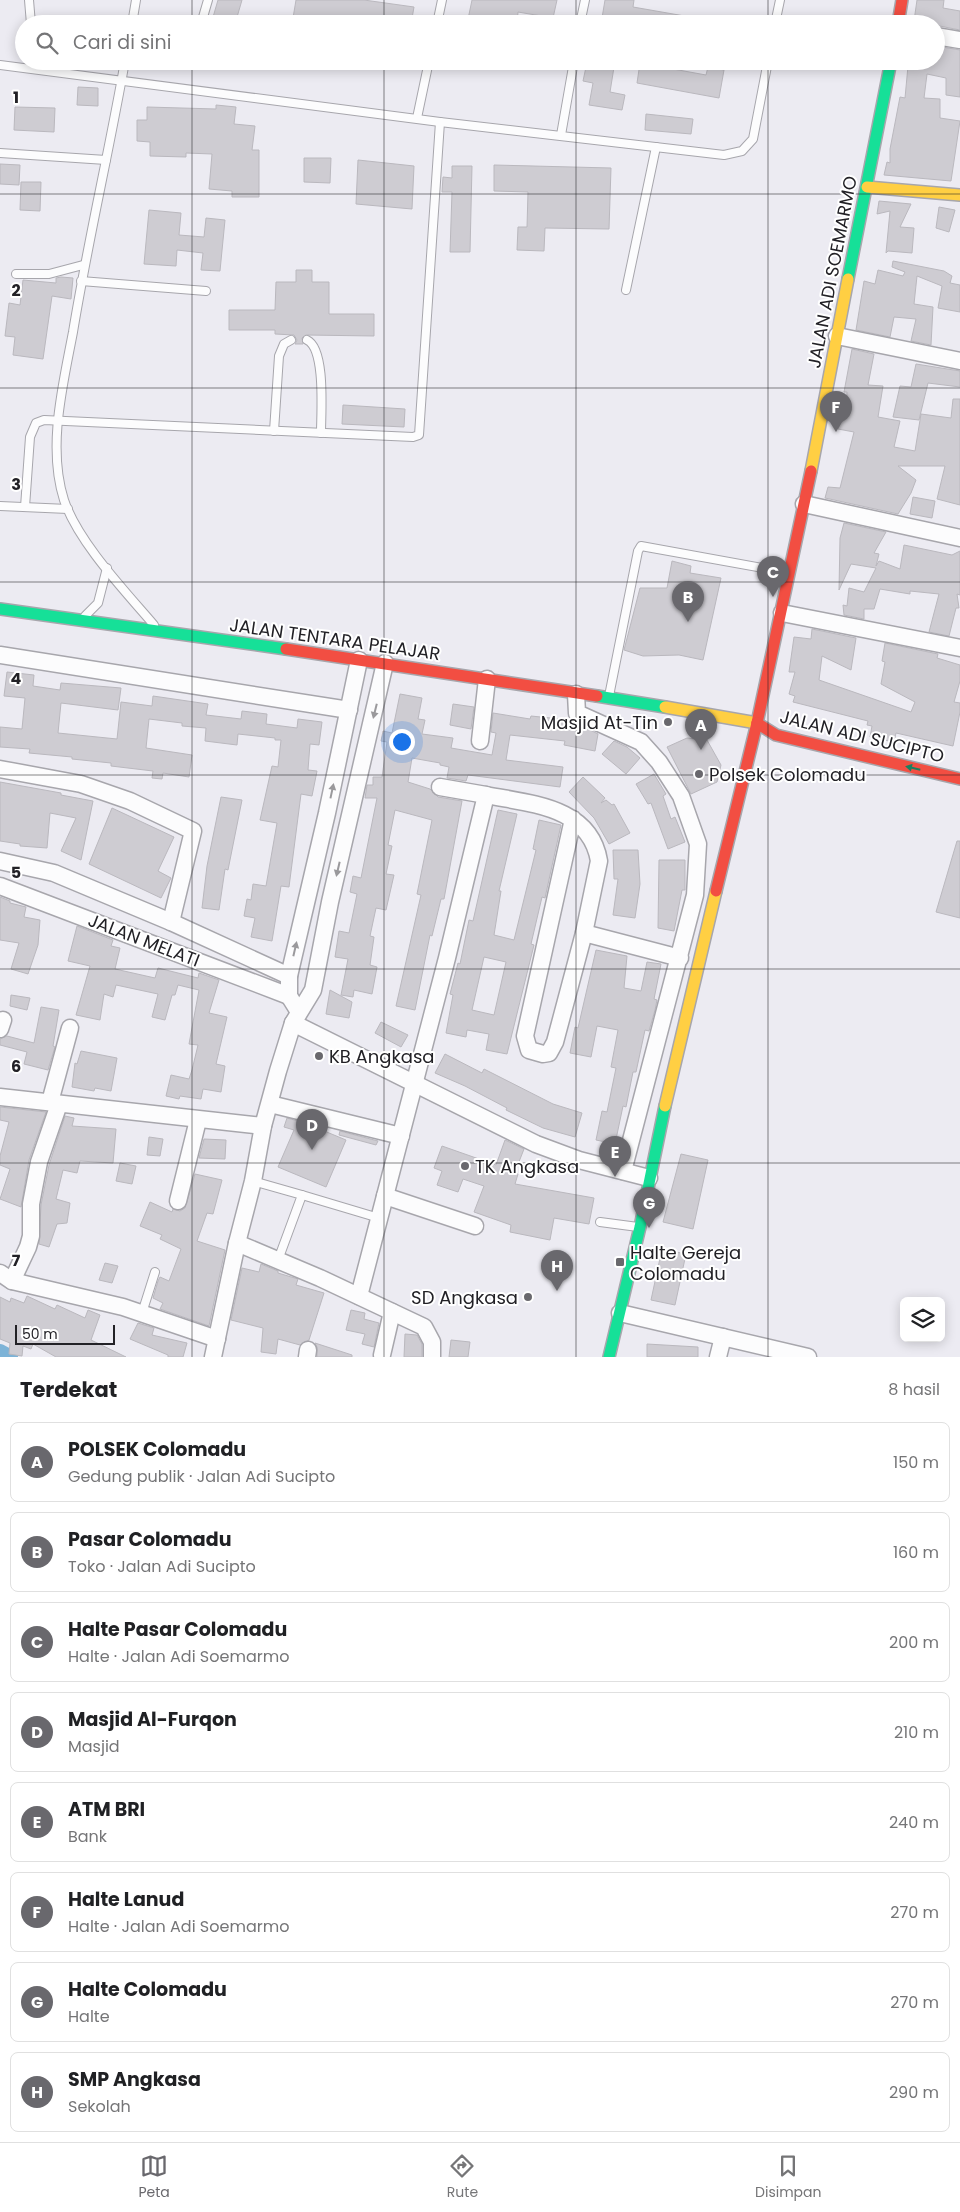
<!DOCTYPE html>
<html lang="id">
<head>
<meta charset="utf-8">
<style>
  :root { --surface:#fff; --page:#f2f2f2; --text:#202124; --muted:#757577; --line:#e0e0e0; --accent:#69686d }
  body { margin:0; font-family:Poppins,sans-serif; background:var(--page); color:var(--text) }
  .controls { position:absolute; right:15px; bottom:15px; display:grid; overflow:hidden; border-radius:8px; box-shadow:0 2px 12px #0003 }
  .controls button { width:45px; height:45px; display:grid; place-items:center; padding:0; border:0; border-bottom:1px solid var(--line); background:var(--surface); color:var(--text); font:25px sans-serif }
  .scale { position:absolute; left:15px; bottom:12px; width:100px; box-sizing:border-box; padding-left:5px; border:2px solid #222126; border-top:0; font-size:14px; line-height:18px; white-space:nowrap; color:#222126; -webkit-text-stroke:4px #fff; paint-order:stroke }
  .you { position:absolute; left:401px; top:741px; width:18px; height:18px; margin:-12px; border:4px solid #fff; border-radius:50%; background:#1a73e8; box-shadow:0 0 0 8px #1a73e833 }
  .badge { display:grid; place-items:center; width:32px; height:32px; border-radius:50%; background:var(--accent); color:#fff; font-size:16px; font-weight:700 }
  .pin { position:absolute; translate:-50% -41px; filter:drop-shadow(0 1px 2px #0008) }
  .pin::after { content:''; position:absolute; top:26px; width:18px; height:15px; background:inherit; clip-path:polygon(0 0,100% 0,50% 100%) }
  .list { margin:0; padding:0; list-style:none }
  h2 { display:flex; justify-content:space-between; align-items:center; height:65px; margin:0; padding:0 20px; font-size:21px }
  h2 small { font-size:16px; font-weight:400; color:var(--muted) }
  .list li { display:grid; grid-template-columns:32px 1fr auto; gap:15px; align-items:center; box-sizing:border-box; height:80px; margin:0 10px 10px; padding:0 10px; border:1px solid var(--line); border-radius:8px }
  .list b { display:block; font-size:19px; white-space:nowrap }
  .list p { margin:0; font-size:16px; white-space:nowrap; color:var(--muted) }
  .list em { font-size:16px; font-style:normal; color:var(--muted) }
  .icon { flex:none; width:28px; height:28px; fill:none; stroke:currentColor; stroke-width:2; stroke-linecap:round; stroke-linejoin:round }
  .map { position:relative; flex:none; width:960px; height:1357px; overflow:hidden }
  .search { position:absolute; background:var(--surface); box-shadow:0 2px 12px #0003; left:15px; right:15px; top:15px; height:55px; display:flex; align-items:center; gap:12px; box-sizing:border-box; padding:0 18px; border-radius:28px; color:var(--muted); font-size:19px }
  .sheet { height:785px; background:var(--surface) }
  nav { display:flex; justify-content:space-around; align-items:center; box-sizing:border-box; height:70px; border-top:1px solid var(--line); background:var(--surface); font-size:14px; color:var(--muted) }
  nav a { display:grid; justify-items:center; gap:2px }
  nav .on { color:var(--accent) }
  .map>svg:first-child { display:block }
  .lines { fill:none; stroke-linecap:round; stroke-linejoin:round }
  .canal { stroke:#7db3d7; stroke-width:14 }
  .building { fill:#ceccd2; stroke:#bab8be; fill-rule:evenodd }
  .lane-casing { stroke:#a7a6ac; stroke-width:10 }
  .street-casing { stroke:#a7a6ac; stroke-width:19 }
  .fast-casing { stroke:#a7a6ac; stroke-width:14 }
  .slow-casing { stroke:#a7a6ac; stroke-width:14 }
  .jam-casing { stroke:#a7a6ac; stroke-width:14 }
  .lane { stroke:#fcfcfd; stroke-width:8 }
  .street { stroke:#fcfcfd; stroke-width:16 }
  .fast { stroke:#16e098; stroke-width:11 }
  .slow { stroke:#ffcf43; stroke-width:11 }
  .jam { stroke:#f24e42; stroke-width:11 }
  .oneway { fill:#9a999c }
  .oneway2 { fill:#1c805f }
  .grid { fill:none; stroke:#222126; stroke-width:1; stroke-opacity:0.55 }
  .poi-dot { fill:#69686d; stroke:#fff; stroke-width:2 }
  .labels { text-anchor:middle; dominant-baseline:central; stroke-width:4; stroke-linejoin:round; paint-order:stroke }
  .street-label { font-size:18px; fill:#222126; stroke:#fff }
  .poi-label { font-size:18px; fill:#222126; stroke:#fff; text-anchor:start }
  .grid-label { font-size:16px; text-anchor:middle; font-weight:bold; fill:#222126; stroke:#fff; stroke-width:4; stroke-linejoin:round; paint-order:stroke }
</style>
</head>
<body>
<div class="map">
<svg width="960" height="1357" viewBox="0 0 960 1357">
  <rect width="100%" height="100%" fill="#ecebf2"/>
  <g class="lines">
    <polyline class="canal" points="0,1351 11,1357"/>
  </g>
  <g class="building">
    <polygon points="218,0 242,0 235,24 211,24"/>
    <polygon points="296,0 364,0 414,7 411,24 326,24 293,18"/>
    <polygon points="472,0 557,0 553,18 518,12 517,24 467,24"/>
    <polygon points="605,0 634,0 633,7 696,18 696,24 601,24"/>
    <polygon points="917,0 944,0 943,8 960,11 960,30 914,21"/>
    <polygon points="936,46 960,50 960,97 946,95 946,78 927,74 924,98 940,99 940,118 960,121 951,181 884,175 887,162 890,163 890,149 900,97 905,98 908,66 911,66 911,61 936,61"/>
    <polygon points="596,61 615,61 610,92 625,95 622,110 589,105 593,83 583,81 586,67 595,68"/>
    <polygon points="640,63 706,75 708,67 724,70 719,98 637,83"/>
    <polygon points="78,87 98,88 98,106 77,105"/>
    <polygon points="216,105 236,107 234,124 255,126 252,150 259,150 259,197 232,197 232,191 209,189 212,154 186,153 186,157 150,156 150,142 137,141 137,120 147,120 147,107 216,109"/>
    <polygon points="15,107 55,108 54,132 14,130"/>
    <polygon points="646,114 693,119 691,134 645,130"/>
    <polygon points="304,158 331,158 330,183 304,182"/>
    <polygon points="358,160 414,166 412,209 356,204"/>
    <polygon points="0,164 20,165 19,185 0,184"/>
    <polygon points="494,165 611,168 609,229 545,228 544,251 517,250 518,227 527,227 528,192 494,191"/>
    <polygon points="452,166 472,166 470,252 450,252 452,192 442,192 443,177 452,178"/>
    <polygon points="21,182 41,182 40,211 20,210"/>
    <polygon points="879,201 911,204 900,227 914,228 912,253 888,251 886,253 890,211 877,214"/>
    <polygon points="939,207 955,210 949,232 936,228"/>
    <polygon points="149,210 181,213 179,235 204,237 206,218 225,220 220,271 201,270 203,253 177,250 176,266 144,264"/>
    <polygon points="893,261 944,271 952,276 950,283 960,285 960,312 938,308 942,286 917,276 914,304 933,307 931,345 911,341 916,319 894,317 890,337 856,330 864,281 875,284 878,270 903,276 905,272 892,267"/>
    <polygon points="296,270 312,270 312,282 329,282 329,314 374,314 374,336 306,335 302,338 303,344 295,344 297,340 294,335 275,334 275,330 229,330 229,310 275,310 276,282 296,282"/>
    <polygon points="61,277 73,278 71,299 52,296 43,359 13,355 15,337 5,336 9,303 20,305 23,280 56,283 56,278"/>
    <polygon points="852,349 874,354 868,385 883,386 878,417 900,421 894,447 915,451 921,414 951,418 953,399 960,399 960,505 937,499 945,466 898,466 916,480 911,493 898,514 825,498 828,487 840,488 854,432 838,429 846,408 847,392 844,392"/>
    <polygon points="916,364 960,371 960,387 928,383 919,420 893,417 900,386 911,387"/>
    <polygon points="343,405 405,409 404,427 342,424"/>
    <polygon points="913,497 935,501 932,518 910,514"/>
    <polygon points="844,523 886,532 874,553 879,554 876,566 879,561 900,569 904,545 952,555 960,551 960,595 957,594 959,608 956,608 949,636 929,632 939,594 910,591 910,594 880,589 874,609 864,609 864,619 844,615 843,605 847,606 849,588 864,592 876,568 851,564 839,590 840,538"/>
    <polygon points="672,561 691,566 690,573 721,578 703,660 679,655 643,656 624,650 640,588 667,588"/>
    <polygon points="812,629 856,638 851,670 822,656 819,680 911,712 915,702 881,684 885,662 882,661 885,643 938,654 937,658 960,665 960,681 954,702 960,703 960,712 953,746 896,733 894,742 870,737 872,726 867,725 868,721 793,702 795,696 789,694 795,672 789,672 794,637 811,639"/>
    <polygon points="7,672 34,675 33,686 60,690 61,683 121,688 118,710 61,703 58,733 117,739 121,702 152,706 153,696 208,704 206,715 241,719 242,711 267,714 266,724 297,728 298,719 322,722 319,745 310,744 308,770 317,771 312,796 301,794 289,887 281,886 272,941 251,937 255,918 244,916 247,899 251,900 253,884 266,886 277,823 260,820 272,766 278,767 281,740 275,740 275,738 238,734 237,745 205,741 206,728 182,726 182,723 149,719 146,748 192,755 189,777 163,773 162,779 152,778 153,771 111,766 111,763 72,759 72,757 29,753 30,749 0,747 0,727 22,729 25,698 4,696"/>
    <polygon points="400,694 422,698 418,719 425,720 422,734 453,738 451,748 492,755 496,733 491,732 493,713 530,719 531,716 570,720 598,734 595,751 564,745 565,741 510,735 506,760 563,767 560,787 468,775 466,781 447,778 449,767 440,765 440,763 412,758 408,782 430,789 438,797 462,801 444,899 441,899 432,936 430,935 415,1010 396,1006 421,895 417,894 432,820 395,810 388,845 392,846 386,874 394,875 386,910 376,908 370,936 374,937 370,965 377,967 372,994 354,990 353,997 341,995 348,959 335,957 339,931 349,933 357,894 350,892 353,876 361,878 377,798 365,798 367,785 373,785 373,777 382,777 387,742 381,741 383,731 392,733"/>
    <polygon points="453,704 474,707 471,729 450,725"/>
    <polygon points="687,738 707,740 721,765 717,782 691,794 667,747"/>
    <polygon points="614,741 627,747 640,758 626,774 602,754"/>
    <polygon points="654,774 666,794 663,796 671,819 675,817 685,842 668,849 651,803 648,804 636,784"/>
    <polygon points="583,777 605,798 601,803 606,800 612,805 614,804 630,833 609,844 594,818 569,792"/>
    <polygon points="0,782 61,793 61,795 93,801 81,860 61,851 76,818 50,813 47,848 20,846 20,844 0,841"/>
    <polygon points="221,797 242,800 228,870 225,869 219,910 202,908 207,866"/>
    <polygon points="112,808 174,837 158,871 171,878 161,898 89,864"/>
    <path d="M498,810L517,814L499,891H501L494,935L514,940L536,850L533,849L539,820L561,825L545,898L542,897L531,944L534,945L507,1054L486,1050L489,1034L467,1030L466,1037L446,1033L453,995L450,994L458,963L460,964L469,920L473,921ZM484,957L506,962L494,1015L472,1010Z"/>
    <polygon points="957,841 960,841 960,918 936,912"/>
    <polygon points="613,850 638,850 640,884 635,918 613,915 618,879 614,879"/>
    <polygon points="659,860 685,860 685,890 682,890 674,931 658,928"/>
    <polygon points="0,897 10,901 10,903 26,907 24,917 40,920 38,945 28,974 11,969 19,943 0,940"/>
    <polygon points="77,926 113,940 111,946 120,948 115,969 155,978 158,968 198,978 199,973 219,980 209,1013 227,1017 216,1064 225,1066 221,1092 203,1089 201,1099 180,1096 179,1099 166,1096 171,1075 189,1079 192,1070 198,1045 189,1044 199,990 178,985 175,995 172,995 165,1020 152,1017 158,994 116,985 113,997 104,994 100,1020 76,1015 90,966 68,961"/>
    <polygon points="596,950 627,956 624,988 641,991 647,962 661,964 654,999 657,1000 655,1010 649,1031 645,1030 636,1072 633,1072 626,1107 623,1106 615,1144 596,1140 602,1111 607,1112 616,1068 611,1067 618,1030 597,1026 591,1057 570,1053 575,1027 578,1028"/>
    <polygon points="330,990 352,1002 349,1018 326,1014"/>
    <polygon points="11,995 30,998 27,1010 10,1006"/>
    <polygon points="41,1007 59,1010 53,1046 55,1047 48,1070 24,1064 27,1052 0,1045 0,1039 7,1036 34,1043"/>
    <polygon points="381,1022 408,1035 401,1047 375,1033"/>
    <polygon points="81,1051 117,1058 111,1091 95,1088 94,1091 72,1087 75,1063 77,1064"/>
    <polygon points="445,1054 482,1073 484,1069 553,1104 582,1113 575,1137 543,1128 506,1110 507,1108 465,1086 435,1073"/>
    <polygon points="0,1107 46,1112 29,1160 21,1207 0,1199 10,1169 0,1165 0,1156 9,1122 0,1120"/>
    <polygon points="65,1116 74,1118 72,1126 116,1129 113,1163 80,1161 77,1173 63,1170 56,1199 70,1203 67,1223 57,1224 49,1247 39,1244 41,1205 49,1165"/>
    <polygon points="287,1118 305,1123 346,1140 326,1187 278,1167 294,1130 284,1127"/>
    <polygon points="340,1131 378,1141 376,1145 339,1135"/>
    <polygon points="149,1137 163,1139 160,1156 147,1155"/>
    <polygon points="204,1139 226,1140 225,1159 199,1158"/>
    <polygon points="505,1140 524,1149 515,1172 518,1174 515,1184 594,1198 589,1224 554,1218 550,1240 510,1232 511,1225 474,1212 484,1186 463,1179 458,1192 437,1185 442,1171 434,1168 442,1146 496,1165"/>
    <polygon points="681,1154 708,1160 693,1229 663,1222"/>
    <polygon points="120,1163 136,1166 132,1184 116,1181"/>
    <polygon points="195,1174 222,1180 213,1214 207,1213 197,1241 225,1250 209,1326 160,1309 163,1303 153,1298 158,1281 160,1277 169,1281 181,1249 160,1239 162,1235 140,1226 150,1202 172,1212 173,1209 180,1211 185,1208"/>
    <polygon points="662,1249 686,1254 675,1305 651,1300"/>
    <polygon points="105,1263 118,1266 112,1283 99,1280"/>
    <polygon points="261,1264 278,1271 278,1273 298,1279 296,1285 324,1293 309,1340 300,1345 278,1339 276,1354 261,1352 263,1328 231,1320 242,1268 259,1272"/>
    <polygon points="27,1296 55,1309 57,1305 85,1318 88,1310 100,1315 91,1340 126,1357 56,1357 33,1344 31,1349 23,1346 22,1356 9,1354 10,1343 0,1339 0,1297 10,1302 11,1298 24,1303"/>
    <polygon points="351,1310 365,1313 364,1319 379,1323 374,1347 362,1344 365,1334 346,1330"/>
    <polygon points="138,1323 154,1328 152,1335 187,1343 183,1357 168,1357 168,1355 130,1339"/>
    <polygon points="405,1334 417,1335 422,1344 422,1357 404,1357"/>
    <polygon points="451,1340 470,1342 468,1357 449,1357"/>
    <polygon points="315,1343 352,1355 352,1357 317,1357 317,1347"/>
    <polygon points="647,1344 698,1347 698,1357 647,1357"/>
  </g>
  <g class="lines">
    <defs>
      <g id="lane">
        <polyline points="29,0 31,24"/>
        <polyline points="132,24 136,0"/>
        <polyline points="201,24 208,0"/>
        <polyline points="437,24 442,0"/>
        <polyline points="580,24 585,0"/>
        <polyline points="775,24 780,0"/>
        <path d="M125,61C109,152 88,241 73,332C63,385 47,447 64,500C78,542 125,591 154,625"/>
        <polyline points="0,65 440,122 724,155 742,151 753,139 768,61"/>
        <polyline points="417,118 429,61"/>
        <polyline points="561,135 574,61"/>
        <polyline points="0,153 106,160"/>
        <polyline points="16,274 49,274 83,265"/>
        <polyline points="81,281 206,291"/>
        <polyline points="626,290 656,147"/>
        <path d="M307,340C326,349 321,413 321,433"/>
        <polyline points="274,431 279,356 284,344 291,340"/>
        <polyline points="0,506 68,509"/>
        <polyline points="25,507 30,437 36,423 44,420 413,437 419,435 440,122"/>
        <polyline points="85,616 98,603 107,568"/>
        <polyline points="609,696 638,551 641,546 785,572"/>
        <polyline points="253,1181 302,1195 278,1260"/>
        <polyline points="302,1195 379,1218"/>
        <polyline points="600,1222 638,1227"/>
        <polyline points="142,1313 155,1272"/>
      </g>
      <g id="street">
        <polyline points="936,36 960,40"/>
        <polyline points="837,336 960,361"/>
        <polyline points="804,504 960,538"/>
        <polyline points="782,613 960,648"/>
        <polyline points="0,655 349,710"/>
        <polyline points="576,694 577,713 641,742 659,762 681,796 698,844 695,895 623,1171"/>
        <polyline points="480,741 487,679"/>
        <polyline points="0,769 81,784 130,801 193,831 171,922"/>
        <polyline points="440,787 486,795"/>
        <polyline points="0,861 54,873 171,922 289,976"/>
        <polyline points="0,886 289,996"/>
        <polyline points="584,933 680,958"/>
        <polyline points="299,1012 289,996 289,976 327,813 359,660"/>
        <polyline points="293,1023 536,1144 579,1160 649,1178"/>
        <polyline points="0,1029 3,1020"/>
        <polyline points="0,1097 263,1126"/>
        <polyline points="50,1102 70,1028"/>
        <polyline points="270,1104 401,1136"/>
        <polyline points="385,1196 475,1226"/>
        <polyline points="178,1201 198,1120"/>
        <polyline points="237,1243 320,1278 424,1327 432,1342 432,1357"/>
        <polyline points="0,1273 12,1281 123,1307 217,1339"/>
        <polyline points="12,1281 28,1247 31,1236 31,1204 39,1162 59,1104"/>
        <path d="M359,1296L447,958L486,795C530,804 590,806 599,861L584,933L555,1042L549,1053L543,1054L529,1050L525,1036L573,819"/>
        <polyline points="620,1313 808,1357"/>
        <polyline points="382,1355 392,1312"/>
        <polyline points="213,1357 237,1243 253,1181 263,1126 278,1071 293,1023 313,990 330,902 385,663"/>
        <polyline points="307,1357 308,1350"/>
        <polyline points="718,1357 723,1337"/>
      </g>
      <g id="fast">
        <polyline points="848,279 891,61"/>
        <polyline points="0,609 286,649"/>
        <polyline points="597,696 665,707"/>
        <polyline points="609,1357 640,1227 665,1106"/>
      </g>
      <g id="slow">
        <polyline points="867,187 960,195"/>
        <polyline points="811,471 848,279"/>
        <polyline points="665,707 757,723"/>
        <polyline points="665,1106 716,891"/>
      </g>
      <g id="jam">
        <polyline points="898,24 902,0"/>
        <polyline points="286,649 597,696"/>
        <polyline points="757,723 811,471"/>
        <polyline points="757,723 776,735 960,779"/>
        <polyline points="716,891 757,723"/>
      </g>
    </defs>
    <use href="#lane" class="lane-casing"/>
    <use href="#street" class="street-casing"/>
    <use href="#fast" class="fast-casing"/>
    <use href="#slow" class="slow-casing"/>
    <use href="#jam" class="jam-casing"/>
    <use href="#lane" class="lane"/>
    <use href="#street" class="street"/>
    <use href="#fast" class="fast"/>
    <use href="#slow" class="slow"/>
    <use href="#jam" class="jam"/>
  </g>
  <defs><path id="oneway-solid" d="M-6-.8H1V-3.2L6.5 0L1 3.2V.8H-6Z" transform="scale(1.25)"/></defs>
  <g class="oneway">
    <use href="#oneway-solid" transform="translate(375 711) rotate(104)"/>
    <use href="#oneway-solid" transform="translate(332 791) rotate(-78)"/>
    <use href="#oneway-solid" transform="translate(338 869) rotate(103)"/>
    <use href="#oneway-solid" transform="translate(295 949) rotate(-77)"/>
  </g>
  <use class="oneway2" href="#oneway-solid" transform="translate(913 768) rotate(-167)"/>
  <path class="grid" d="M192,0V24M384,0V24M576,0V24M768,0V24M192,61V1357M384,61V1357M576,61V1357M768,61V1357M0,194H960M0,388H960M0,582H960M0,775H960M0,969H960M0,1163H960"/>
  <g class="poi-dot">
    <circle cx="668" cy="722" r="5"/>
    <circle cx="699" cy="774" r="5"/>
    <circle cx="319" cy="1056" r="5"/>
    <circle cx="465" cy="1166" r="5"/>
    <rect x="615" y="1257" width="10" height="10" rx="2.5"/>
    <circle cx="528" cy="1297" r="5"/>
  </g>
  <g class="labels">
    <g class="street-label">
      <text transform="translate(832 272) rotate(-79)">JALAN ADI SOEMARMO</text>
      <text transform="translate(335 639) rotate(8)">JALAN TENTARA PELAJAR</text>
      <text transform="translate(862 736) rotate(14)">JALAN ADI SUCIPTO</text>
      <text transform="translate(144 940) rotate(21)">JALAN MELATI</text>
    </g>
    <g class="poi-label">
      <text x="658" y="722" text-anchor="end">Masjid At-Tin</text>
      <text x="709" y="774">Polsek Colomadu</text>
      <text x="329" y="1056">KB Angkasa</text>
      <text x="475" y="1166">TK Angkasa</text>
      <text x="630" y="1252">Halte Gereja<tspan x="630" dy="21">Colomadu</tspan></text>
      <text x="518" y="1297" text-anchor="end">SD Angkasa</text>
    </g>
  </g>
  <g class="grid-label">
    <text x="16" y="103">1</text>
    <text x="16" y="296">2</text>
    <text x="16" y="490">3</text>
    <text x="16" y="684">4</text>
    <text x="16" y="878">5</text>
    <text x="16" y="1072">6</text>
    <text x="16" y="1266">7</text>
  </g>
</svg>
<div class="controls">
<button><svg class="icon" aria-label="layers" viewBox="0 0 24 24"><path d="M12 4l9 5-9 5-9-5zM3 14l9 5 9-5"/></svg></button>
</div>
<div class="scale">50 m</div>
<div class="you"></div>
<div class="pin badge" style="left:701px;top:750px">A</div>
<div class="pin badge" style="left:688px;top:622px">B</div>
<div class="pin badge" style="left:773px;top:597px">C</div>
<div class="pin badge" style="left:312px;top:1150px">D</div>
<div class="pin badge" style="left:615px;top:1177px">E</div>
<div class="pin badge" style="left:836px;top:432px">F</div>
<div class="pin badge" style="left:649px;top:1228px">G</div>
<div class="pin badge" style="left:557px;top:1291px">H</div>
<div class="search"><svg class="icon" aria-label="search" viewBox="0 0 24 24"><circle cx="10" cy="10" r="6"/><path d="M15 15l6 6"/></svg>Cari di sini</div>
</div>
<section class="sheet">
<h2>Terdekat<small>8 hasil</small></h2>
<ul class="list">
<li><span class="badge">A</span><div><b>POLSEK Colomadu</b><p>Gedung publik · Jalan Adi Sucipto</p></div><em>150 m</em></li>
<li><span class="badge">B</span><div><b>Pasar Colomadu</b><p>Toko · Jalan Adi Sucipto</p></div><em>160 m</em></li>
<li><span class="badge">C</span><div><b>Halte Pasar Colomadu</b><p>Halte · Jalan Adi Soemarmo</p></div><em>200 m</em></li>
<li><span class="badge">D</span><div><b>Masjid Al-Furqon</b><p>Masjid</p></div><em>210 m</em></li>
<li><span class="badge">E</span><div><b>ATM BRI</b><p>Bank</p></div><em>240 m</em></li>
<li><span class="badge">F</span><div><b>Halte Lanud</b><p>Halte · Jalan Adi Soemarmo</p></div><em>270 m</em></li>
<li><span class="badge">G</span><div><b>Halte Colomadu</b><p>Halte</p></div><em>270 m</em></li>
<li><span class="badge">H</span><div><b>SMP Angkasa</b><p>Sekolah</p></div><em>290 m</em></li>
</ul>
</section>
<nav>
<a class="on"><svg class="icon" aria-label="map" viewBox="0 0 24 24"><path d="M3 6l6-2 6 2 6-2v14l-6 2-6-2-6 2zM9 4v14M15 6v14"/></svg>Peta</a>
<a><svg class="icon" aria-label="directions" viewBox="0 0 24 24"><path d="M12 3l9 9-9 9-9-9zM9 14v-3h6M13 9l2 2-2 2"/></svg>Rute</a>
<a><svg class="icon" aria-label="saved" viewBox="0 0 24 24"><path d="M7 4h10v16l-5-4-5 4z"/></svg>Disimpan</a>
</nav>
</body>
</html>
